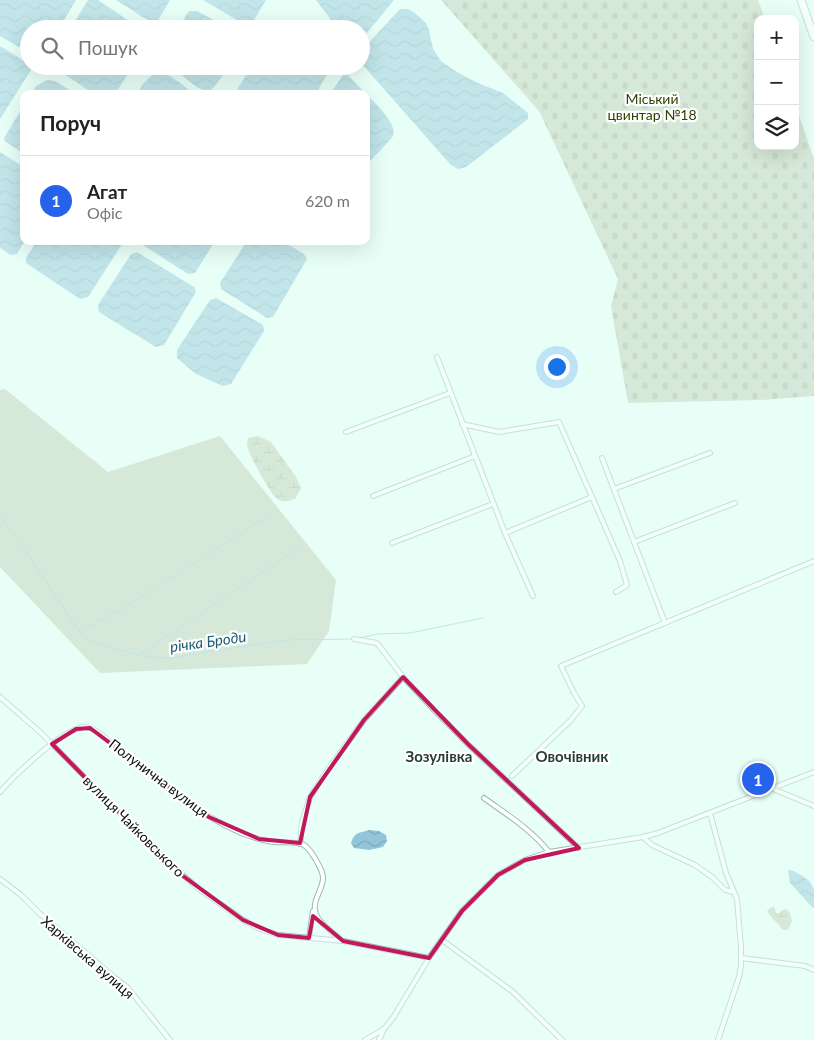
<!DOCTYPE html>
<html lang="uk">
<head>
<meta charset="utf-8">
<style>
  :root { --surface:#fff; --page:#f6f6f6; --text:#222; --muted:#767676; --line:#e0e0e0; --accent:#2563eb }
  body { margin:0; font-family:Lato,sans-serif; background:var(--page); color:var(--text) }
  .controls { position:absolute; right:15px; top:15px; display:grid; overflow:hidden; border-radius:10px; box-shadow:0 5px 20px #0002 }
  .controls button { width:45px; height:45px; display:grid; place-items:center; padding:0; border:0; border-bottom:1px solid var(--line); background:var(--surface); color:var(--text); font:25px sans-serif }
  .you { position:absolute; left:556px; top:366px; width:18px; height:18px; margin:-12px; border:4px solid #fff; border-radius:50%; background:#1a73e8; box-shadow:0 0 0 8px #1a73e833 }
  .badge { display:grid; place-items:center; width:32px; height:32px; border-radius:50%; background:var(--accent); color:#fff; font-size:16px; font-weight:700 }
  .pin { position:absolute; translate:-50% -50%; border:2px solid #fff; box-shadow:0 1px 5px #0006 }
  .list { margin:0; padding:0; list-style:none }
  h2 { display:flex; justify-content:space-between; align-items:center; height:65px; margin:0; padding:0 20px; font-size:21px }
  h2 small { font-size:16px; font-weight:400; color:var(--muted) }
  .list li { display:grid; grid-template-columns:32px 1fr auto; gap:15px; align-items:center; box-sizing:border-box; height:90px; padding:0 20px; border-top:1px solid var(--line) }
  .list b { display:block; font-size:19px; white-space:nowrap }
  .list p { margin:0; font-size:16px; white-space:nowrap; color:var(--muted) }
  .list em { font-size:16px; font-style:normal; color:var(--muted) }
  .icon { flex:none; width:28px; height:28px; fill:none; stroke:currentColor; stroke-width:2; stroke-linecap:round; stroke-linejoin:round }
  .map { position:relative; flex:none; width:814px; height:1040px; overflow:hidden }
  .search { position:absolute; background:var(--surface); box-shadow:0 5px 20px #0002; left:20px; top:20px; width:350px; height:55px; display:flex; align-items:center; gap:12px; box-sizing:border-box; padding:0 18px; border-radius:28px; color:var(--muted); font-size:19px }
  .panel { position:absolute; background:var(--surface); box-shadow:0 5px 20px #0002; left:20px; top:90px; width:350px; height:155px; border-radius:10px }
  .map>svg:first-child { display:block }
  .grass { fill:#c1ccb2 }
  .wetland { fill:url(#wetland-marsh) }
  .cemetery { fill:url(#cemetery-stones) }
  .water { fill:url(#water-waves) }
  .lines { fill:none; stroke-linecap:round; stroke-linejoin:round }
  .stream { stroke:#92c5d8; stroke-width:1 }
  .street-casing { stroke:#9eb9b0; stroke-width:6 }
  .highway-casing { stroke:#9eb9b0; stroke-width:9 }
  .street { stroke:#fff; stroke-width:4 }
  .highway { stroke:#fff; stroke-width:7 }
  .marked { fill:none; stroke:#c2185b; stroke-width:4; stroke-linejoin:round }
  .labels { text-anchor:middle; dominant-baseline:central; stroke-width:4.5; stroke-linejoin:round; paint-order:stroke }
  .park-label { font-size:14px; fill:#2e4100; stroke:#fff }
  .street-label { font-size:14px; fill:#060f0c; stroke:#fff }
  .water-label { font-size:15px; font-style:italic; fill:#1b5d71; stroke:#fff }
  .neighbourhood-label { font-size:15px; font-weight:bold; fill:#273e37; stroke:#fff }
</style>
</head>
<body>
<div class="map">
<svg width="814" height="1040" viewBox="0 0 814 1040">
  <defs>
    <pattern id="wetland-marsh" width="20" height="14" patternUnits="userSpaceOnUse" patternTransform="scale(1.25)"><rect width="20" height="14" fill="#c1ccb2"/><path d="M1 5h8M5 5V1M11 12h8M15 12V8" fill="none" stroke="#a4ae98"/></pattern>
    <pattern id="cemetery-stones" width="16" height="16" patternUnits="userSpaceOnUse" patternTransform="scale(1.25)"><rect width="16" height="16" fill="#c1ccb2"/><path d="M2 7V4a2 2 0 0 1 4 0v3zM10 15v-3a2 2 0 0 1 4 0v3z" fill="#a4ae98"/></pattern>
    <pattern id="water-waves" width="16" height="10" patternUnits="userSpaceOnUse" patternTransform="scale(1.25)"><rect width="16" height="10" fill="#92c5d8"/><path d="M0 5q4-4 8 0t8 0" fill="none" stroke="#7ca8b8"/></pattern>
  </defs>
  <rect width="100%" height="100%" fill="#e8fff8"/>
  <polygon class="grass" points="5,389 108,472 220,436 336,580 329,631 307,664 100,673 0,567 0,390"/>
  <g class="wetland">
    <path d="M258,436L271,442L296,477L301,488L295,499C288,501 281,503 276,498C270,493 247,452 247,445C247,444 248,439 248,438Z"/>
    <path d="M774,907L776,913H780L782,910L786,909L790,913L792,921L788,930H783C778,923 771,918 767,911L770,908Z"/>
  </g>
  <polygon class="cemetery" points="441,0 758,0 765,19 758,19 758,146 795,146 795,104 814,159 814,396 761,400 628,403 611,306 618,279 539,111"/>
  <g class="water">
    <polygon points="0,0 76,0 59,29 29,29 29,53 0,36"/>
    <polygon points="88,0 98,0 141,29 70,29"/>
    <polygon points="116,0 170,0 157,22 149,21"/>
    <polygon points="203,0 266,0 254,20 247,26"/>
    <polygon points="316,0 394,0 361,40 361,29 338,29"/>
    <polygon points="400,9 408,9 415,13 426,23 429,30 433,49 441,61 455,71 478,83 503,93 528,113 528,119 466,167 458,169 450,164 361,63 361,51"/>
    <polygon points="189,11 197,11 230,29 177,29"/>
    <polygon points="0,46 29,64 31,70 0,119"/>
    <polygon points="52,66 133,66 115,94 94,94"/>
    <polygon points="170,66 228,66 221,78 210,92 198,88"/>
    <polygon points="252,66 330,66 326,76 316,94 237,94 238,88"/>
    <polygon points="157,70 161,70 183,85 193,94 138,94 142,85"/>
    <polygon points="343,75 348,75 366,94 330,94"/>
    <polygon points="47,80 55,81 76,94 31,94 36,86"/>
    <path d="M366,94C374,102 398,124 393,136C391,140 371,160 366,165Z"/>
    <polygon points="24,105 24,154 5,141 4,138"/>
    <polygon points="0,152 24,167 24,241 25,241 17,254 11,255 0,248"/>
    <polygon points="37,241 124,241 88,297 80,299 26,263 26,258"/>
    <polygon points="142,241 215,241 195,273 188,274 143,245"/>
    <polygon points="247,241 282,241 304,254 307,259 273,317 267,318 221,289 220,283"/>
    <polygon points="137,252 194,287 196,292 164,345 156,347 99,312 98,305 131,254"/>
    <polygon points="216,298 263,325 264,331 231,384 223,386 196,374 177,358 177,350 210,300"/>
    <path d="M369,830L379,831L386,835L387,841L383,847L369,850L354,848L351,843C354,832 360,833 369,830Z"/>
    <path d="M790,870C799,873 812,880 814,890C814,896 814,902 814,907L813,908L790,883L788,871Z"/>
  </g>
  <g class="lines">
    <g class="stream">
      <polyline points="0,516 27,553 79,631 90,641 145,657 170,658 285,640 352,639"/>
      <polyline points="80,631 124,608 271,514"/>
      <polyline points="358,638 378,634 410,633 483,618"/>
      <polyline points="139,655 302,546"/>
    </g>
    <defs>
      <g id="street">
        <polyline points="437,357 505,533"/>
        <polyline points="462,424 499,432 559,422 592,497"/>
        <polyline points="346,432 450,393"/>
        <polyline points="602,458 634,542"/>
        <polyline points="614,489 710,453"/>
        <polyline points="373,496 475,456"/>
        <polyline points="392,543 493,504"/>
        <polyline points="533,596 505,533 592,497 620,561 627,585 616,592"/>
        <polyline points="665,623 634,542 735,503"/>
        <polyline points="354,639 377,643 403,677 435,711 468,744 579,848"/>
        <polyline points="0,697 40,732 171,865 199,889 243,920 260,929 278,935 343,941 429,958"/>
        <polyline points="512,776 571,720 582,706 574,693 561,666 814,561"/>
        <polyline points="773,789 814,806"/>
        <path d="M0,792C13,777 65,726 85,727C91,727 97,731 102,735C146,770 189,810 241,833C252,837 263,841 274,842C284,843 296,841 304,845C310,849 313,855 316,860C319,866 323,871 323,878C323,890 311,901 316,914C320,925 334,933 342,941"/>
        <path d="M484,798C506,814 532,830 549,852"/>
        <polyline points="710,813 726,873 737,899 741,947 741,965 739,977 718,1040"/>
        <polyline points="643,837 652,845 695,865 712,877 725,890 734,892"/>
        <polyline points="300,844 302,822 310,797 324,775 364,720 403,677"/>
        <polyline points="0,879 21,895 38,912 115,978 127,987 170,1040"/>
        <polyline points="309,938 313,911"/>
        <polyline points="442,940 513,992 562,1040"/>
        <polyline points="741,958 805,966 814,970"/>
        <polyline points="365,1040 384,1029 393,1018 429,958 462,911 498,875 525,860 549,852 643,837 658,833 814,772"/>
        <polyline points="379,1040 384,1029"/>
      </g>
      <polyline id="highway" points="801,0 814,37"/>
    </defs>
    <use href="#street" class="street-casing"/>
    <use href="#highway" class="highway-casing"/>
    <use href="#street" class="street"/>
    <use href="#highway" class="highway"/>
  </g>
  <path d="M0 0H814V1040H0ZM403,677L468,744L579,848L525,860L498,875L462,911L429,958L343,941L313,916L309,938L278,935L243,920L179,873L52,744L76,729L90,728L209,817L259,839L300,843L310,797L364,720Z" fill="#e8fff8" fill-opacity=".55" fill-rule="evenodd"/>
  <path class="marked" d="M403,677L468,744L579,848L525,860L498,875L462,911L429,958L343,941L313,916L309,938L278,935L243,920L179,873L52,744L76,729L90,728L209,817L259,839L300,843L310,797L364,720Z"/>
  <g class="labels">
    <g class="park-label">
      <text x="652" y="98">Міський<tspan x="652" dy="16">цвинтар №18</tspan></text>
    </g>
    <g class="street-label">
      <text transform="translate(159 778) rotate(37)">Полунична вулиця</text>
      <text transform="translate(134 826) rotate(45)">вулиця Чайковського</text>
      <text transform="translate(88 957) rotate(41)">Харківська вулиця</text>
    </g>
    <g class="water-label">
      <text transform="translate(208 641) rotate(-8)">річка Броди</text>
    </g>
    <g class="neighbourhood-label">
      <text x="439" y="756">Зозулівка</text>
      <text x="572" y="756">Овочівник</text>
    </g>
  </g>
</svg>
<div class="controls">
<button>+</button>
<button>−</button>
<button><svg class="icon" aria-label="layers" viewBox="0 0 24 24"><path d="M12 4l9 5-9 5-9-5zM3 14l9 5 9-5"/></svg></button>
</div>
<div class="you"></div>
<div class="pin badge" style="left:758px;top:779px">1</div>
<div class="search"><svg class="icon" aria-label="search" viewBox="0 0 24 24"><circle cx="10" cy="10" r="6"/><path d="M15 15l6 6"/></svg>Пошук</div>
<section class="panel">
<h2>Поруч<small></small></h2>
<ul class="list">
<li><span class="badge">1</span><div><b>Агат</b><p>Офіс</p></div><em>620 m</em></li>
</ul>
</section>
</div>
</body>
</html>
